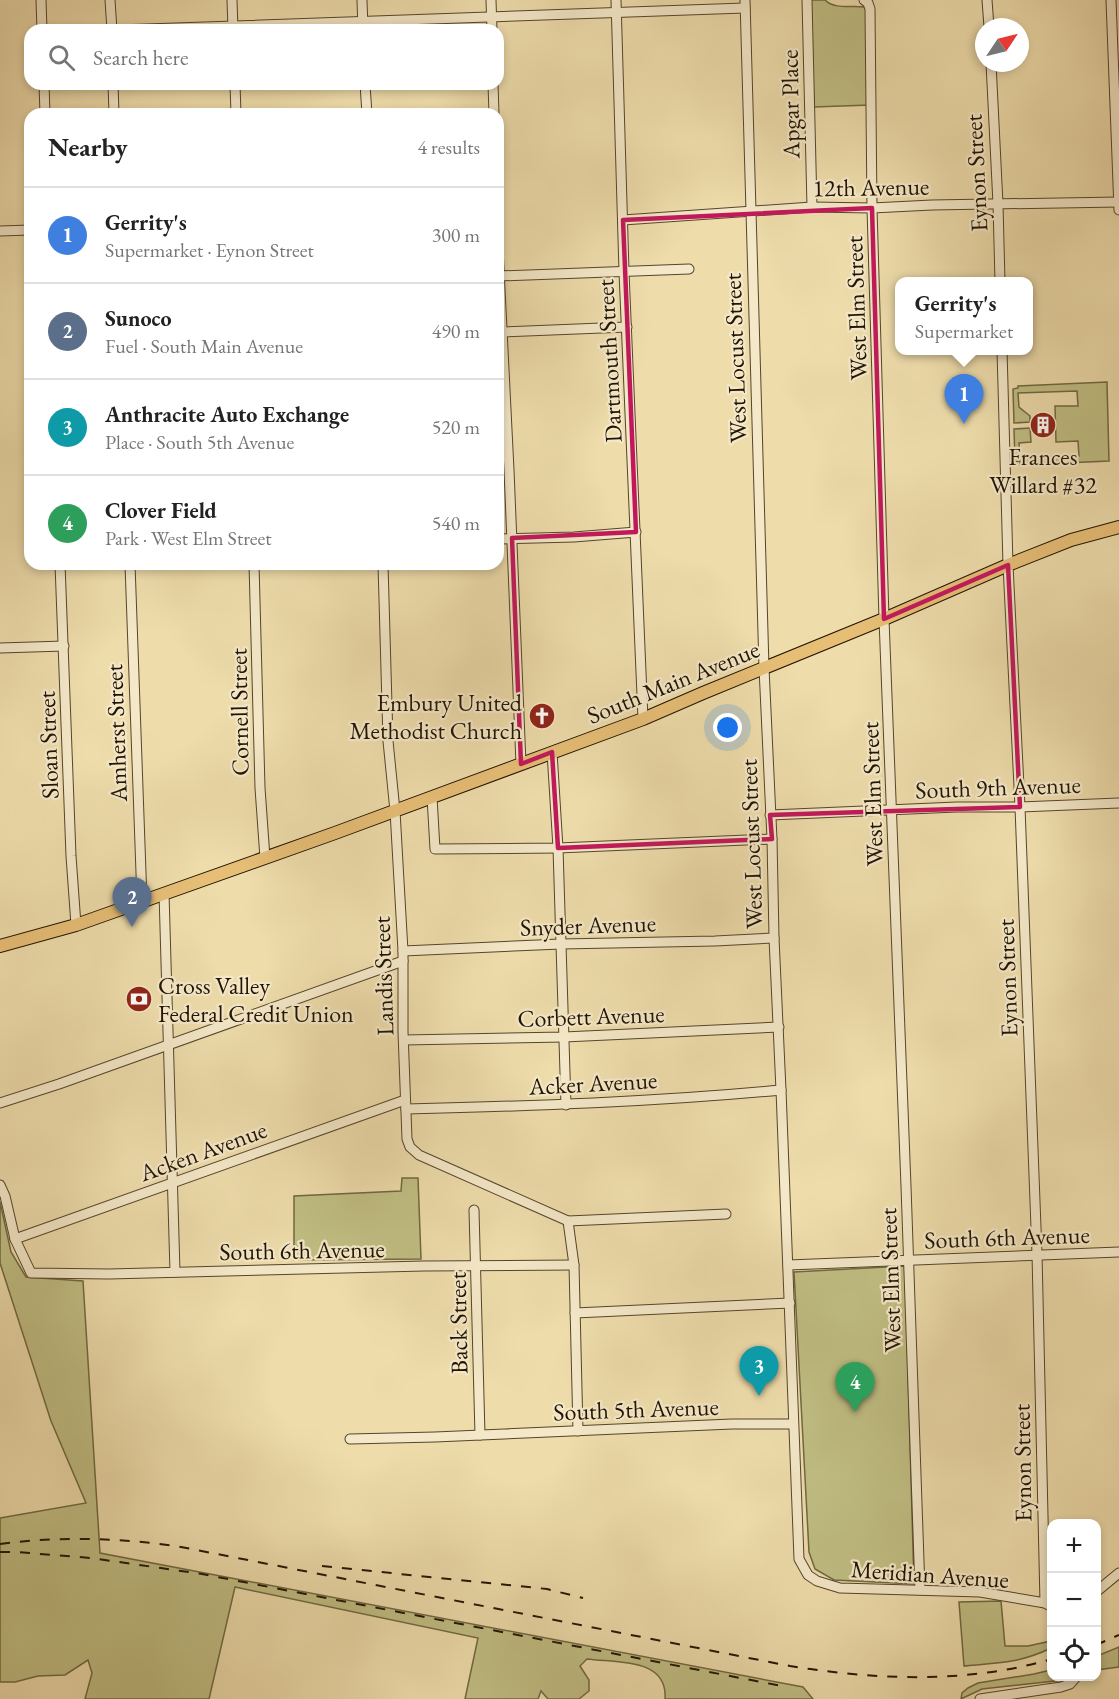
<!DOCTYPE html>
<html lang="en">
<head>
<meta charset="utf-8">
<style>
  :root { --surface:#fff; --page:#f2f2f2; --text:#222; --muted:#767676; --line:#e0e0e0; --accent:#ea580c }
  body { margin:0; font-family:"EB Garamond",serif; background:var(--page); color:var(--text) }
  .controls { position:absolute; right:18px; bottom:18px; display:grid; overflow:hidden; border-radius:12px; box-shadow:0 3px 9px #0003 }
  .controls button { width:54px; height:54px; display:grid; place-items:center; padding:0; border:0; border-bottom:2px solid var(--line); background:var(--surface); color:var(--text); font:30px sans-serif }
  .compass { position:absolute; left:975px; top:18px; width:54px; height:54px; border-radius:50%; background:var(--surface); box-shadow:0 3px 9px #0003; rotate:55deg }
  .you { position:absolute; left:728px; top:728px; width:21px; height:21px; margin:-15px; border:4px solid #fff; border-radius:50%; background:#1a73e8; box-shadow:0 0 0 9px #1a73e833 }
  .badge { display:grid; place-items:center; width:39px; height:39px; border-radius:50%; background:var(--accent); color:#fff; font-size:20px; font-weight:700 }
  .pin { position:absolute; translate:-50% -50px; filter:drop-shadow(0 2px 3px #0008) }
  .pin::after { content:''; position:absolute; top:32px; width:21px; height:18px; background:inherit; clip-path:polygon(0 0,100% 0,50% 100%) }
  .popup { position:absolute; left:895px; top:277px; width:138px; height:78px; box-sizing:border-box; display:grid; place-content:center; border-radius:12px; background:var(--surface); filter:drop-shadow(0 2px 4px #0005); font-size:20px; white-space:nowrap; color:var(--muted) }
  .popup b { font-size:22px; color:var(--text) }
  .popup::after { content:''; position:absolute; left:50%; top:100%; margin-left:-12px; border:12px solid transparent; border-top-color:var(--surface) }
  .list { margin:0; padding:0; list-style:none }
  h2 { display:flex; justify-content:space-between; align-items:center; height:78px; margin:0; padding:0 24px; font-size:26px }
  h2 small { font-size:20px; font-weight:400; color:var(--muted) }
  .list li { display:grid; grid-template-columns:39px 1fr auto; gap:18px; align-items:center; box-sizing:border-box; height:96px; padding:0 24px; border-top:2px solid var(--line) }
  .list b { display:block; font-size:22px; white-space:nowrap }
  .list p { margin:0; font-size:20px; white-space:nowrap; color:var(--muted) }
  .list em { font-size:20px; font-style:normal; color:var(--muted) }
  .icon { flex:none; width:33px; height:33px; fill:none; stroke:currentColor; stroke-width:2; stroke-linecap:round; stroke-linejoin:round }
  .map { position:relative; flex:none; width:1119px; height:1699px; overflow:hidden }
  .search { position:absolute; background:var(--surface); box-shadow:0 3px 9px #0003; left:24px; top:24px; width:480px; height:66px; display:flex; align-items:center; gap:15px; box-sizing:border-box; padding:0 21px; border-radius:18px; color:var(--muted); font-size:22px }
  .panel { position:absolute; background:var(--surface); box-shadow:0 3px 9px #0003; left:24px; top:108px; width:480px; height:462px; border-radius:18px }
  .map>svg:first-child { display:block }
  .green { fill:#c0be83; stroke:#706842; stroke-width:1.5 }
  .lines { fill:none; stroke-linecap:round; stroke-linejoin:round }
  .minor-casing { stroke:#54452c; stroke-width:11 }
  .major-casing { stroke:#201302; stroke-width:14 }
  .minor { stroke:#f4e8c8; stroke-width:9 }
  .major { stroke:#e7be76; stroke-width:12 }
  .rail { stroke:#201302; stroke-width:2; stroke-dasharray:10 10; stroke-linecap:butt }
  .marked { fill:none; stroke:#c2185b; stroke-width:4.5; stroke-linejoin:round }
  .labels { text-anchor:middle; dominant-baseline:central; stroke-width:4.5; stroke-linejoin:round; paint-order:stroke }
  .street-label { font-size:24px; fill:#201302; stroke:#f4e8c8 }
  .poi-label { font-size:24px; fill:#201302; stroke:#f4e8c8 }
</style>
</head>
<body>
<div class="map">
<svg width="1119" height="1699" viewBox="0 0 1119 1699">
  <rect width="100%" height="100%" fill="#eedcab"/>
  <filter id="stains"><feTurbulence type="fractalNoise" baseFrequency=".00333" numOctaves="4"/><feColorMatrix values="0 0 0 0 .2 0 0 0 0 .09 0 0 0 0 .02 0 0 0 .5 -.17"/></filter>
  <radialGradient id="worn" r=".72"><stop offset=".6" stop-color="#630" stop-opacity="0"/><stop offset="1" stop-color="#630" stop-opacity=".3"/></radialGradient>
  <g class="green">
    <path d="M810,0H825C835,10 852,5 864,7L866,10L870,105L814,107Z"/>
    <polygon points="1107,382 1109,461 1020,465 1020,461 1015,462 1014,429 1030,428 1031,442 1019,443 1020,457 1079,456 1078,441 1056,442 1055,406 1078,406 1077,391 1018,393 1019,407 1030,416 1030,422 1014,423 1013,389 1018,388 1018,386"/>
    <polygon points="402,1178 418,1178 421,1259 294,1260 294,1196 401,1191"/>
    <path d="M0,1202L11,1252L26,1277L83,1281L100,1553L803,1687L813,1699H665C668,1657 615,1663 587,1659L580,1666L589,1680V1691L579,1699H548L541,1691L538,1699H465L478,1638L235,1587L209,1699H85L92,1673L88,1660L65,1675L38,1676L15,1682H0V1518L86,1503L51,1421L0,1263Z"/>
    <polygon points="905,1266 914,1584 834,1580 815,1569 809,1552 794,1272"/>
    <path d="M1001,1601L1005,1646H1028L1051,1641V1648C1021,1663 997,1663 964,1666L959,1602Z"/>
    <polygon points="1119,1647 1119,1667 1097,1670 1097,1656"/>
    <polygon points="1051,1670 1052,1676 1070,1677 1064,1680 982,1689 961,1699 962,1693 968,1688 978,1683 1034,1674"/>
  </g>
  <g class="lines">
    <defs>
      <g id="minor">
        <polyline points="41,0 42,30"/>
        <polyline points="110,0 112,30"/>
        <polyline points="232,0 233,30"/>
        <polyline points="362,0 363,30"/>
        <polyline points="491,0 492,30"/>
        <polyline points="616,0 624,272 643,719"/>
        <polyline points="745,0 764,668 772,839 774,938 781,1090 799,1559 808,1575 817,1581 840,1588 980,1592 1045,1603 1052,1607"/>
        <polyline points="807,0 812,207"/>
        <polyline points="864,0 868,3 870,9 872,208 884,619 906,1186 920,1590"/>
        <polyline points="987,0 989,27"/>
        <polyline points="1111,0 1119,210"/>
        <polyline points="117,30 745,8"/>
        <polyline points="991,63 998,204 1000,282"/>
        <polyline points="44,84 45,114"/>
        <polyline points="113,84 114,114"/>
        <polyline points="235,84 236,114"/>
        <polyline points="365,84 367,114"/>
        <polyline points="493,84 494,114"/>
        <polyline points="623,220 812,207 872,208 932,205 1119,202"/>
        <polyline points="0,231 30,230"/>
        <polyline points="498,249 509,470 521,764"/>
        <polyline points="498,276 689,269"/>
        <polyline points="502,332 627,327"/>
        <polyline points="1002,350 1008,565 1020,807 1037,1254 1045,1603"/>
        <polyline points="498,539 574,537 636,532"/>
        <polyline points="60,564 71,856 76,925"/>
        <polyline points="130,564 142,901"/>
        <polyline points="254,564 260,788 265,858"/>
        <polyline points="383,564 388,741 395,811 403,951 403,1032 407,1139 410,1147 419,1155 568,1221 726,1214"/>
        <polyline points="0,648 64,646"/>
        <polyline points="552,752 558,848 566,1105"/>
        <polyline points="432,797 435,849 558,848 772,839"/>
        <polyline points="770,815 957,807 1020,807 1119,803"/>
        <polyline points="164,893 175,1272"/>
        <polyline points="403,951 561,944 715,941 774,938"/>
        <polyline points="404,1040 564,1037 779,1027"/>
        <polyline points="0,1103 59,1084 403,961"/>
        <path d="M406,1109C531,1106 656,1102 781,1090"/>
        <polyline points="0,1185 5,1196 15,1239 31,1273 109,1274 424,1266 574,1265"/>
        <polyline points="474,1210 480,1435"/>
        <polyline points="568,1221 574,1265 578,1431"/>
        <polyline points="15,1239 405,1100"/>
        <polyline points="788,1265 1119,1252"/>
        <polyline points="575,1313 790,1303"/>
        <polyline points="350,1439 435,1437 732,1424 793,1424"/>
        <polyline points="1096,1592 1119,1573"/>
        <polyline points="980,1699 1061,1687 1070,1684 1077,1676"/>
      </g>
      <polyline id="major" points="0,946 76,925 335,833 643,719 703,693 884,619 1008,565 1071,540 1119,527"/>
    </defs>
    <use href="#minor" class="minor-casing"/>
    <use href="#major" class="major-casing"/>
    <use href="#minor" class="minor"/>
    <use href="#major" class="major"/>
    <g class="rail">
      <path d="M0,1544C59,1536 117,1538 176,1546L790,1666C877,1680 966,1684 1052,1659"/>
      <polyline points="0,1552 16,1552 91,1558 202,1574 787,1687"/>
      <polyline points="322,1566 547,1589 583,1598"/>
      <polyline points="1096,1645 1119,1635"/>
    </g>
  </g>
  <path class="marked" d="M872,208L884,619L1008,565L1020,807L770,815L772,839L558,848L552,752L521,764L512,538L636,532L623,220Z"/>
  <defs>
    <symbol id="building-disc" viewBox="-11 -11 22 22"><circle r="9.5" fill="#8f2418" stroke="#f4e8c8"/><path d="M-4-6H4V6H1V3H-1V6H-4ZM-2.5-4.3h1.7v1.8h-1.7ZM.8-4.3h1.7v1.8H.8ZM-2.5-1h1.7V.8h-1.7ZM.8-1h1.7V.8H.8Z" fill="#fff"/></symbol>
    <symbol id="church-disc" viewBox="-11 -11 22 22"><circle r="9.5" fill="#8f2418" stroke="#f4e8c8"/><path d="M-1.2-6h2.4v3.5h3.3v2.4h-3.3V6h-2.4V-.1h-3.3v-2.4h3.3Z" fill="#fff"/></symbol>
    <symbol id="bank-disc" viewBox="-11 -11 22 22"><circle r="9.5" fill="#8f2418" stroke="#f4e8c8"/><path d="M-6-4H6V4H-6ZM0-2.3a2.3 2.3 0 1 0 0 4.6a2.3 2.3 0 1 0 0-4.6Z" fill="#fff"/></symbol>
  </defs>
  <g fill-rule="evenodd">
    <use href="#building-disc" x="1028" y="410" width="30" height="30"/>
    <use href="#church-disc" x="527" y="701" width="30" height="30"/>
    <use href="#bank-disc" x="124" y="984" width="30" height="30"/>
  </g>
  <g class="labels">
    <g class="street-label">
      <text transform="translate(790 104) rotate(-91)">Apgar Place</text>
      <text transform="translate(976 173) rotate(-93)">Eynon Street</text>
      <text transform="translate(871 187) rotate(-1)">12th Avenue</text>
      <text transform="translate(856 308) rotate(-92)">West Elm Street</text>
      <text transform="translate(735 358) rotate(-92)">West Locust Street</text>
      <text transform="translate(609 361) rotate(-93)">Dartmouth Street</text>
      <text transform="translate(673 682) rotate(-22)">South Main Avenue</text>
      <text transform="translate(239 712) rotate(-91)">Cornell Street</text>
      <text transform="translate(116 733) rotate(-92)">Amherst Street</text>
      <text transform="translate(48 745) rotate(-92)">Sloan Street</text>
      <text transform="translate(998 787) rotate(-2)">South 9th Avenue</text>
      <text transform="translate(872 794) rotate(-92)">West Elm Street</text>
      <text transform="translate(751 844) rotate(-92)">West Locust Street</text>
      <text transform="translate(588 925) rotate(-2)">Snyder Avenue</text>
      <text transform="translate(383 976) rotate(-92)">Landis Street</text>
      <text transform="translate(1007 978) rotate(-92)">Eynon Street</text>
      <text transform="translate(591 1016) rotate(-2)">Corbett Avenue</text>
      <text transform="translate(593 1083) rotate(-3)">Acker Avenue</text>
      <text transform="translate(203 1151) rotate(-20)">Acken Avenue</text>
      <text transform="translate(1007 1237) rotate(-2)">South 6th Avenue</text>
      <text transform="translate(302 1250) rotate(-1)">South 6th Avenue</text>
      <text transform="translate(890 1280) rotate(-92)">West Elm Street</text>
      <text transform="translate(458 1323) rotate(-91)">Back Street</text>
      <text transform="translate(636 1409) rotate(-2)">South 5th Avenue</text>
      <text transform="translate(1022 1463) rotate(-91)">Eynon Street</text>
      <text transform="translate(930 1574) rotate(4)">Meridian Avenue</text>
    </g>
    <g class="poi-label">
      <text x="1043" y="456">Frances<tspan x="1043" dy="28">Willard #32</tspan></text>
      <text x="522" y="702" text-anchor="end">Embury United<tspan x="522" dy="28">Methodist Church</tspan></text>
      <text x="158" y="985" text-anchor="start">Cross Valley<tspan x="158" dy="28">Federal Credit Union</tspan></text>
    </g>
  </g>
  <rect width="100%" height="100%" filter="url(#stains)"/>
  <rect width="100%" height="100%" fill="url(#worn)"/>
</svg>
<div class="controls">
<button>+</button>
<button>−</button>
<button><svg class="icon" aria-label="locate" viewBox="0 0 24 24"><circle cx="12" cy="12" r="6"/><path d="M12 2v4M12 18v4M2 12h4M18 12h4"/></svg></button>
</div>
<svg class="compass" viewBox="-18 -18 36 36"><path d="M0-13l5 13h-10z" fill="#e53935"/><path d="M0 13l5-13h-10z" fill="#767676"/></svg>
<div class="you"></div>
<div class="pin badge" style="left:964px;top:424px;background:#3f7fe0">1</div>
<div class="popup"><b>Gerrity's</b>Supermarket</div>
<div class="pin badge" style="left:132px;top:927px;background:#5c6f8a">2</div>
<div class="pin badge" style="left:759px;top:1396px;background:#0f9aa8">3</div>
<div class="pin badge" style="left:855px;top:1412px;background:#2e9e5b">4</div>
<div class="search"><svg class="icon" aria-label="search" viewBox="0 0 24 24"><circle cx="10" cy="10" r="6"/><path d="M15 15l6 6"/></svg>Search here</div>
<section class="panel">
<h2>Nearby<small>4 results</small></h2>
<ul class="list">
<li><span class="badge" style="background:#3f7fe0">1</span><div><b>Gerrity's</b><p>Supermarket · Eynon Street</p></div><em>300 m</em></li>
<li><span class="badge" style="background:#5c6f8a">2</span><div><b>Sunoco</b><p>Fuel · South Main Avenue</p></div><em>490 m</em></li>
<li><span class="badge" style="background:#0f9aa8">3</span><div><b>Anthracite Auto Exchange</b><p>Place · South 5th Avenue</p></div><em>520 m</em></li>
<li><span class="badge" style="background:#2e9e5b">4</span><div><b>Clover Field</b><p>Park · West Elm Street</p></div><em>540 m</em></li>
</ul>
</section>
</div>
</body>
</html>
